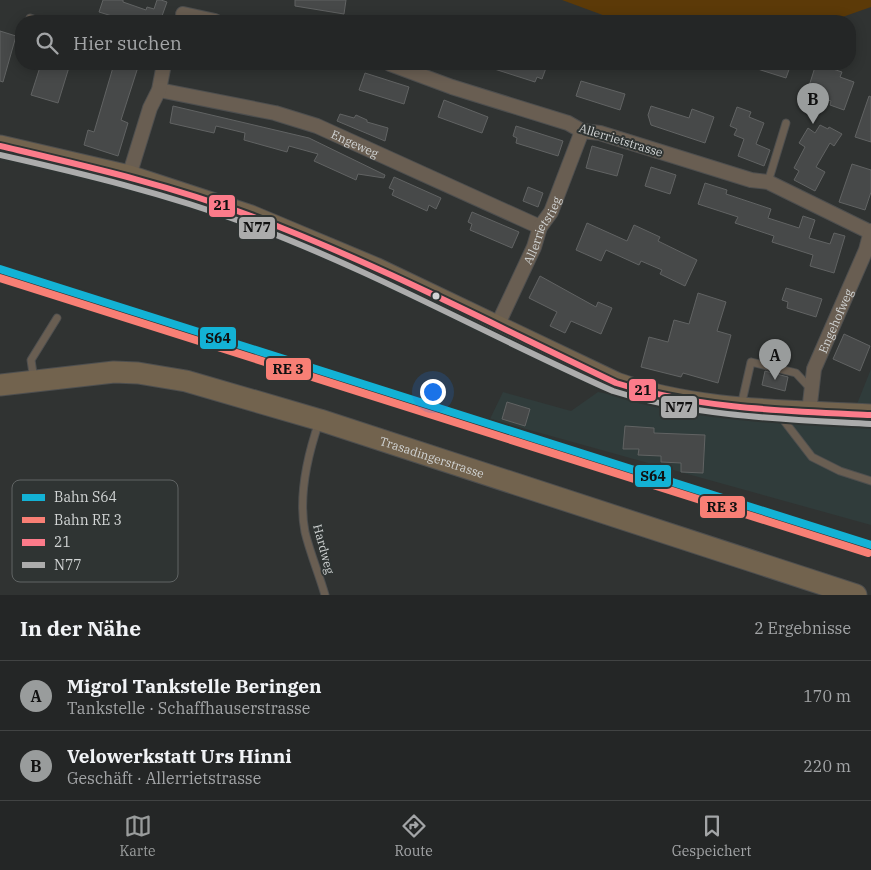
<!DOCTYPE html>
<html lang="de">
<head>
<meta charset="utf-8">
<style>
  :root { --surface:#242626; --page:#2c2e2e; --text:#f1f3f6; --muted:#a3a5a7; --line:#414343; --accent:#999c9c }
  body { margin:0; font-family:"IBM Plex Serif",serif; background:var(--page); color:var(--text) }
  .you { position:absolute; left:432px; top:391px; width:18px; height:18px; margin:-12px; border:4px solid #fff; border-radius:50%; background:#1a73e8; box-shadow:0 0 0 8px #1a73e833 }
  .badge { display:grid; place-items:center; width:32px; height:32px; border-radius:50%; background:var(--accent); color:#111; font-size:16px; font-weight:700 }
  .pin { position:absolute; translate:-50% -41px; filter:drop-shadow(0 1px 2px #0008) }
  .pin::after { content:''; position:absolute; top:26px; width:18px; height:15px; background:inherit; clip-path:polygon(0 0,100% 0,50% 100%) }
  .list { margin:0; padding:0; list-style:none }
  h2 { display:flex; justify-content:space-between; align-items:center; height:65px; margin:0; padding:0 20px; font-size:21px }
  h2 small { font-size:16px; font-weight:400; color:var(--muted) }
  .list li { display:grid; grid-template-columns:32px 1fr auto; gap:15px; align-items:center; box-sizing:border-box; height:70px; padding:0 20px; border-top:1px solid var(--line) }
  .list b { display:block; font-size:19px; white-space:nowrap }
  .list p { margin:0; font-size:16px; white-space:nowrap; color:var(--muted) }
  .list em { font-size:16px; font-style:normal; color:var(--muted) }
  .icon { flex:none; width:28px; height:28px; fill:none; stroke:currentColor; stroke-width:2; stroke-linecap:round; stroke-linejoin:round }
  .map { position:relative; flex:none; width:871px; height:595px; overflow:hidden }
  .search { position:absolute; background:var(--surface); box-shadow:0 2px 12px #0003; left:15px; right:15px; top:15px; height:55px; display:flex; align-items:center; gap:12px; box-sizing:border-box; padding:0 18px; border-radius:20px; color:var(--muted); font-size:19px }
  .sheet { height:205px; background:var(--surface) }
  nav { display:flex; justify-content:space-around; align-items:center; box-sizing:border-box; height:70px; border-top:1px solid var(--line); background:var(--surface); font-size:14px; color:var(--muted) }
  nav a { display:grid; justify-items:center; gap:2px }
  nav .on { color:var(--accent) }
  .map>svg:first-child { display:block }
  .built { fill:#303c3b }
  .green { fill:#5c3a08 }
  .building { fill:#474949; stroke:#616363 }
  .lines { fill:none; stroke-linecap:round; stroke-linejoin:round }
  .lane-casing { stroke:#4e4f4f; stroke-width:9 }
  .street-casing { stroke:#4e4f4f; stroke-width:16 }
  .primary-casing { stroke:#4e4f4f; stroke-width:23 }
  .lane { stroke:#695e52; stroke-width:7 }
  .street { stroke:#695e52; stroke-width:14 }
  .primary { stroke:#72634e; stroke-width:21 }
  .bus-1-casing { stroke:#2f3433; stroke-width:10 }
  .bus-2-casing { stroke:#2f3433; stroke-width:10 }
  .bus-1 { stroke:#fc7b8a; stroke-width:6 }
  .bus-2 { stroke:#acacac; stroke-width:6 }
  .rail-1-casing { stroke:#2f3433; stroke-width:11 }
  .rail-2-casing { stroke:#2f3433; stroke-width:11 }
  .rail-1 { stroke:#13b2d5; stroke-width:8 }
  .rail-2 { stroke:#f87f75; stroke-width:8 }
  .bus-dot { fill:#d2d5d5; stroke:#2f3433; stroke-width:2 }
  .labels { text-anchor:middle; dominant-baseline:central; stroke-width:4; stroke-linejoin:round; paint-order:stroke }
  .street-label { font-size:12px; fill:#d2d5d5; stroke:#2f3433 }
  .key { fill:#2f3433; stroke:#606464; stroke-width:1 }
  .key-label { font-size:14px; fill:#d2d5d5 }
  .line-badge { stroke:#2f3433; stroke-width:2 }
  .pale-badge-label { font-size:14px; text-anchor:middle; font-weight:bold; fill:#111 }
</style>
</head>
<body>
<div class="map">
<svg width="871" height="595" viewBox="0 0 871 595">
  <rect width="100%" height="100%" fill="#303332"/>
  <g class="built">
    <polygon points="871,369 871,406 857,404"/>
    <polygon points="503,392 571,411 598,392 725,417 871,424 871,525 490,419"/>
  </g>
  <polygon class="green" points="562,0 871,0 871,7 831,21 619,21"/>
  <g class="building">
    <polygon points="103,0 123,0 123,2 146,10 147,7 154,9 157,0 161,0 167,2 162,16 172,21 128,21 99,12"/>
    <polygon points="295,0 346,0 344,14 295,6"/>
    <polygon points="0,31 16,36 3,82 0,81"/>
    <polygon points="41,64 70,64 58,103 31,95"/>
    <polygon points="114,64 128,64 138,67 121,120 128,123 118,156 84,145 88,130 94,132"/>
    <polygon points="485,64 534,64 546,68 542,79 537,77 535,82 485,66"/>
    <polygon points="748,64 791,64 786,78 748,66"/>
    <polygon points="816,64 831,64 830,68 842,72 840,77 854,82 844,110 830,105 831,101 819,97 821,90 809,86"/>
    <polygon points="365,73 409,87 404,104 359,90"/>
    <polygon points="581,81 625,94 620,110 576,96"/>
    <polygon points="869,96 871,97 871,142 855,137"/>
    <polygon points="444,100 488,117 482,133 438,117"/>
    <polygon points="173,106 309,138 385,175 384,178 358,174 356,180 314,161 318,154 289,146 287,152 244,140 245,133 216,126 214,133 170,123"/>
    <polygon points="651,106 689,118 692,109 714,117 705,143 651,125 648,115"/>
    <polygon points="737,107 751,112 749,117 764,123 756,144 770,150 764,166 738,156 744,139 734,135 737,129 730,126"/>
    <polygon points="340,114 354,118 356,115 367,120 367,122 388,128 385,141 337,121"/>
    <polygon points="820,125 828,129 829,127 842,134 834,146 830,143 816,167 825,172 815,191 794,180 799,171 794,168 805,147 799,143 808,128 815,133"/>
    <polygon points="516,126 563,141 558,156 516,143 517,138 513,136"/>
    <polygon points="592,146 623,155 617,176 586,168"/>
    <polygon points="852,164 871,170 871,192 865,210 839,202"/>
    <polygon points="651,167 676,175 670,194 645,186"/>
    <polygon points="394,177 441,198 436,209 429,205 427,211 392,195 394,190 389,188"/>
    <polygon points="705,183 727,190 726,194 771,209 768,218 799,228 803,216 815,220 809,238 830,244 834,233 845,236 834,273 810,266 813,255 772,242 774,236 735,223 738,217 698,204"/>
    <polygon points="528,187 543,193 538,207 523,201"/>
    <polygon points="472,212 519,232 512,248 470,230 472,224 468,222"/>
    <polygon points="587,223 627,241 634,225 660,237 658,241 697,260 685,286 660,274 662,270 641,261 639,265 606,250 601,261 576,250"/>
    <polygon points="540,276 596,307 598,302 612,308 601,334 571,321 565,333 550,326 557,312 529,298"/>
    <polygon points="786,288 822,299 816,317 787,308 788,302 782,300"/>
    <polygon points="698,293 726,302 717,331 731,335 718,383 683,373 681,377 641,367 649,337 668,342 674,320 689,324"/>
    <polygon points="844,334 870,346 860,371 833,359"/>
    <polygon points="765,371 788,377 785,391 762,385"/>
    <polygon points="507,402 530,409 525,426 502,419"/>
    <polygon points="625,426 654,428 654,433 705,435 703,473 681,472 681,463 661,462 661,456 638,455 639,449 623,449"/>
  </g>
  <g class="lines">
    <defs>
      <g id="lane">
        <polyline points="30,18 39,21"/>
        <polyline points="768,182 786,123"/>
        <polyline points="34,380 31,360 57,318"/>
        <polyline points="741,406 751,362 796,373 810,388"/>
        <polyline points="786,413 785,422 812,457 840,471 871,481"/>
        <path d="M319,422C307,457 298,496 305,532C310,553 319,574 325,595"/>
      </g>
      <g id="street">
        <polyline points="183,14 215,21"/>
        <polyline points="390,64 452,87 568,123 582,131 600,133 751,180 768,182 870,232"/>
        <path id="s1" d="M159,90L275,113L317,126L540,227"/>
        <polyline points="129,176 150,108 159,90 164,64"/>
        <path id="s2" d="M497,326L534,247L540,227L551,212L582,131"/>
        <path id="s3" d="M809,412L814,369L866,250L871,231"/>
      </g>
      <g id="primary">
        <path d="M0,146L129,176L251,216L375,268L616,383C698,412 785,410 871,415"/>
        <path id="s4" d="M0,385L114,372L138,373L186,381L320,420L856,595"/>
      </g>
    </defs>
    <use href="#lane" class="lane-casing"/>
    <use href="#street" class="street-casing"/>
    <use href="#primary" class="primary-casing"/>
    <use href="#lane" class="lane"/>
    <use href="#street" class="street"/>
    <use href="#primary" class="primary"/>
    <defs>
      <path id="bus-1" d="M0,146C85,166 170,185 251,216C376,263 496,326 616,383C700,409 784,411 871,415"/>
      <path id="bus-2" d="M0,155C84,174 167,194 248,224C374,271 491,337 613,391C698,417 783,419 871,424"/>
    </defs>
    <use href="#bus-1" class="bus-1-casing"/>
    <use href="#bus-2" class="bus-2-casing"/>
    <use href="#bus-1" class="bus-1"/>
    <use href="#bus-2" class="bus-2"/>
    <defs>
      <polyline id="rail-1" points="0,269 871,545"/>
      <polyline id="rail-2" points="0,278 868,553"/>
    </defs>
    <use href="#rail-1" class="rail-1-casing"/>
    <use href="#rail-2" class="rail-2-casing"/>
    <use href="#rail-1" class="rail-1"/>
    <use href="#rail-2" class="rail-2"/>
  </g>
  <circle class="bus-dot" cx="436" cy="296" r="4.5"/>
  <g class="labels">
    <g class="street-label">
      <text transform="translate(621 140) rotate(17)">Allerrietstrasse</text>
      <text stroke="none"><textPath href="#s1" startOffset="204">Engeweg</textPath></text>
      <text stroke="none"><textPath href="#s2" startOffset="106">Allerrietstieg</textPath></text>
      <text stroke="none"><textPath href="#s3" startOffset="96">Engehofweg</textPath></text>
      <text stroke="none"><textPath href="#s4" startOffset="445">Trasadingerstrasse</textPath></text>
      <text transform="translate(324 549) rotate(75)">Hardweg</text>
    </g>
  </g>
  <rect x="12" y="480" width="166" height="102" rx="8" class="key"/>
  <rect x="22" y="494" width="23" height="7" fill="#13b2d5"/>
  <rect x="22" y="517" width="23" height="6" fill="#f87f75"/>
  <rect x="22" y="539" width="23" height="7" fill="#fc7b8a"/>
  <rect x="22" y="562" width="23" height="6" fill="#acacac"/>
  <g class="key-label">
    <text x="54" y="502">Bahn S64</text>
    <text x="54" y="525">Bahn RE 3</text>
    <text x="54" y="547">21</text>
    <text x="54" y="570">N77</text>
  </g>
  <g class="line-badge">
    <rect x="208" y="194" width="28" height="24" rx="5" fill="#fc7b8a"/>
    <rect x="238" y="216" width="38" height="24" rx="5" fill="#acacac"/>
    <rect x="199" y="326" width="38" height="24" rx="5" fill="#13b2d5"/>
    <rect x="265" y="357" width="47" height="24" rx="5" fill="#f87f75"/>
    <rect x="628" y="378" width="29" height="24" rx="5" fill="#fc7b8a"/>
    <rect x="660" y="395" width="38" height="24" rx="5" fill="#acacac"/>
    <rect x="634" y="464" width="38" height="24" rx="5" fill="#13b2d5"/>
    <rect x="699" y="495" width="47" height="24" rx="5" fill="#f87f75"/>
  </g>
  <g class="pale-badge-label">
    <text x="222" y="210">21</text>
    <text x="257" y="232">N77</text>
    <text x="218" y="343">S64</text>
    <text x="288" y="374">RE 3</text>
    <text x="643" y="395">21</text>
    <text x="679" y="412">N77</text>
    <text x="653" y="481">S64</text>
    <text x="722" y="512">RE 3</text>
  </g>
</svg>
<div class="you"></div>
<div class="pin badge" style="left:775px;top:380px">A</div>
<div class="pin badge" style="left:813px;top:124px">B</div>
<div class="search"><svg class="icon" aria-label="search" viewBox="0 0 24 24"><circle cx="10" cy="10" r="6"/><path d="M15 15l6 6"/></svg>Hier suchen</div>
</div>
<section class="sheet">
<h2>In der Nähe<small>2 Ergebnisse</small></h2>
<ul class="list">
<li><span class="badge">A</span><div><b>Migrol Tankstelle Beringen</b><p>Tankstelle · Schaffhauserstrasse</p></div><em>170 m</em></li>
<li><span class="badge">B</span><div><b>Velowerkstatt Urs Hinni</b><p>Geschäft · Allerrietstrasse</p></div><em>220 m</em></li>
</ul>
</section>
<nav>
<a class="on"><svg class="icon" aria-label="map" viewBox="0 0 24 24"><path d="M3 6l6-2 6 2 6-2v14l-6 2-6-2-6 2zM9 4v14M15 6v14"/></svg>Karte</a>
<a><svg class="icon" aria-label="directions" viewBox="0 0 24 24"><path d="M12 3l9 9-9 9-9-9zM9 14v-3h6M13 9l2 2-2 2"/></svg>Route</a>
<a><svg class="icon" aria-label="saved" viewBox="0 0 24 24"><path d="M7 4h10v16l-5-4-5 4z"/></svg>Gespeichert</a>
</nav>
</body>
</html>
